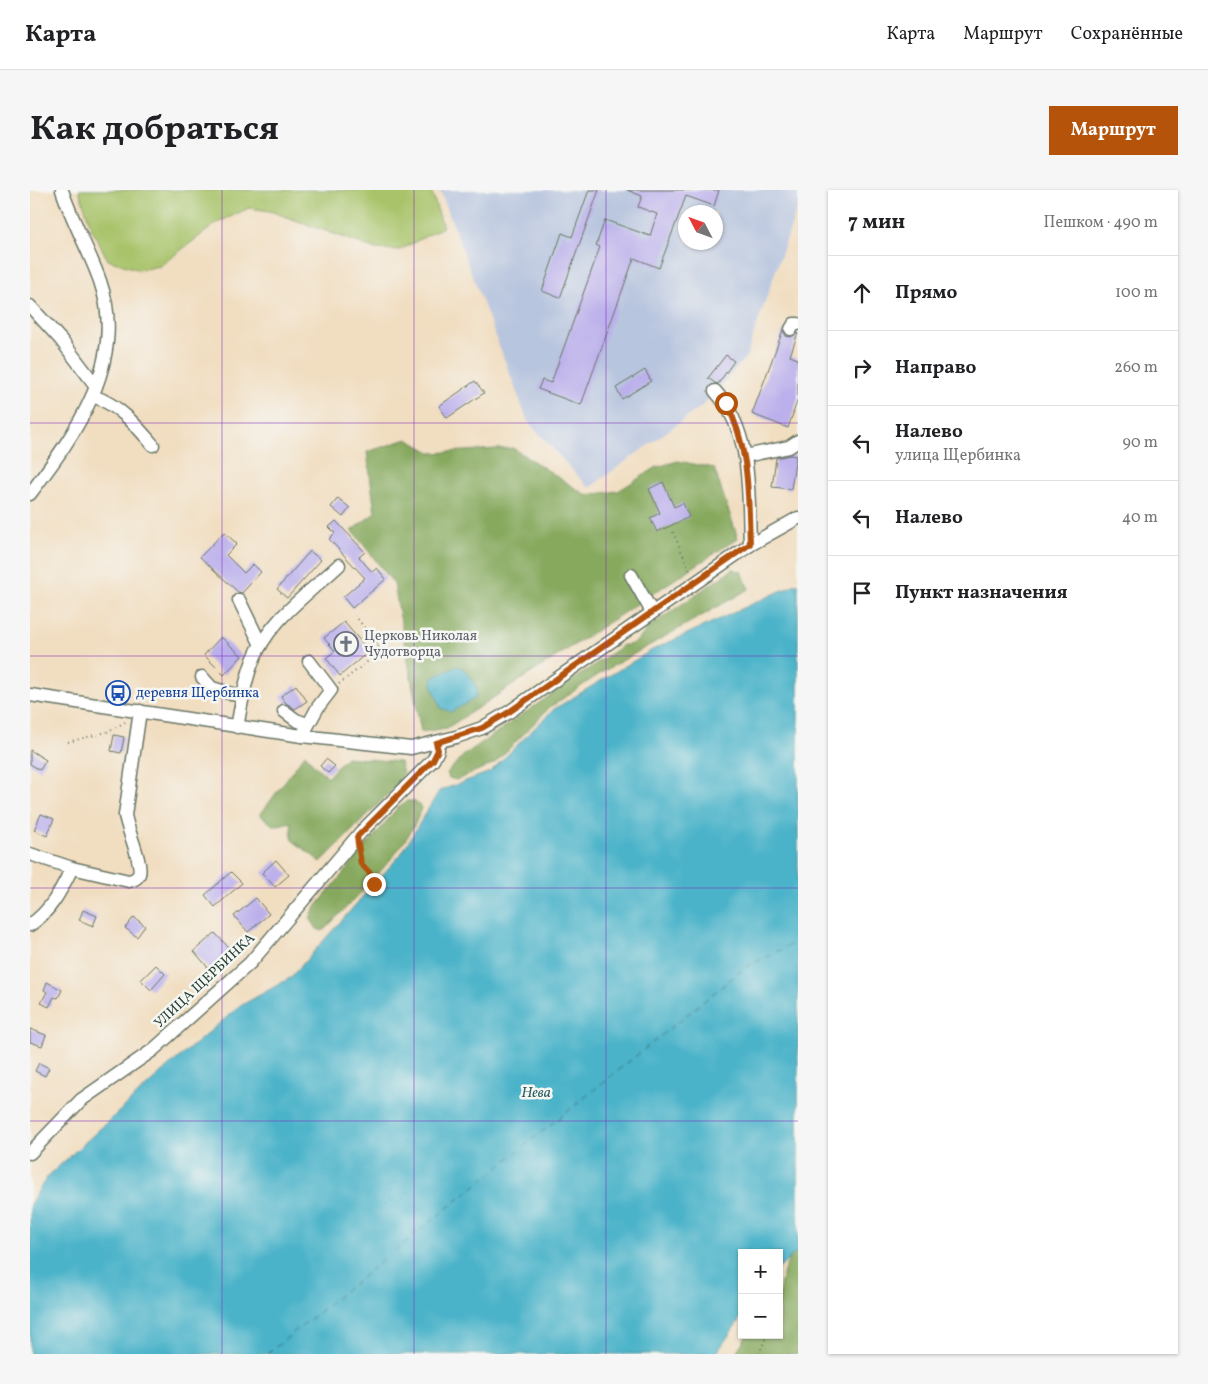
<!DOCTYPE html>
<html lang="ru">
<head>
<meta charset="utf-8">
<style>
  :root { --surface:#fff; --page:#f6f6f6; --text:#202124; --muted:#757577; --line:#e0e0e0; --accent:#b45309 }
  body { margin:0; font-family:Vollkorn,serif; background:var(--page); color:var(--text) }
  .controls { position:absolute; right:15px; bottom:15px; display:grid; overflow:hidden; border-radius:0px; box-shadow:0 1px 4px #0004 }
  .controls button { width:45px; height:45px; display:grid; place-items:center; padding:0; border:0; border-bottom:1px solid var(--line); background:var(--surface); color:var(--text); font:25px sans-serif }
  .compass { position:absolute; left:648px; top:15px; width:45px; height:45px; border-radius:50%; background:var(--surface); box-shadow:0 1px 4px #0004; rotate:311deg }
  .stop { position:absolute; width:15px; height:15px; margin:-11px; border:4px solid #b45309; border-radius:50%; background:#fff }
  .stop.end { background:#b45309; border-color:#fff; box-shadow:0 1px 5px #0008 }
  .list { margin:0; padding:0; list-style:none }
  h2 { display:flex; justify-content:space-between; align-items:center; height:65px; margin:0; padding:0 20px; font-size:21px }
  h2 small { font-size:16px; font-weight:400; color:var(--muted) }
  .list li { display:grid; grid-template-columns:32px 1fr auto; gap:15px; align-items:center; box-sizing:border-box; height:75px; padding:0 20px; border-top:1px solid var(--line) }
  .list b { display:block; font-size:19px; white-space:nowrap }
  .list p { margin:0; font-size:16px; white-space:nowrap; color:var(--muted) }
  .list em { font-size:16px; font-style:normal; color:var(--muted) }
  .icon { flex:none; width:28px; height:28px; fill:none; stroke:currentColor; stroke-width:2; stroke-linecap:round; stroke-linejoin:round }
  .map { position:relative; flex:none; width:768px; height:1164px; overflow:hidden; border-radius:0px }
  header { display:flex; align-items:center; gap:30px; box-sizing:border-box; height:70px; padding:0 25px; background:var(--surface); border-bottom:1px solid var(--line) }
  header strong { font-size:24px }
  nav { display:flex; gap:28px; margin-inline-start:auto; font-size:18px }
  .intro { display:flex; align-items:center; justify-content:space-between; box-sizing:border-box; height:120px; padding:0 30px }
  h1 { margin:0; font-size:35px }
  .button { padding:12px 22px; border-radius:0px; background:var(--accent); color:#fff; font-size:18px; font-weight:700 }
  main { display:flex; gap:30px; padding:0 30px }
  aside { flex:1; background:var(--surface); border-radius:0px; box-shadow:0 1px 4px #0004 }
  .map>svg:first-child { display:block }
  .industrial { fill:#b8c5de; fill-rule:evenodd }
  .green { fill:#a8c369; stroke:#64804e }
  .forest { fill:#86a95d; stroke:#527348 }
  .water { fill:#4bb3c9; stroke:#35787e }
  .lines { fill:none; stroke-linecap:round; stroke-linejoin:round }
  .ferry { stroke:#2c6061; stroke-width:1; stroke-dasharray:6 5; stroke-linecap:butt }
  .building { fill:#bbb0eb }
  .minor-casing { stroke:#687565; stroke-width:15 }
  .path { stroke:#687565; stroke-width:2; stroke-dasharray:1 4; stroke-linecap:butt }
  .minor { stroke:#fff; stroke-width:12 }
  .route { stroke:#b45309; stroke-width:6 }
  .grid { fill:none; stroke:#7b2cbf; stroke-width:1; stroke-opacity:0.55 }
  .labels { text-anchor:middle; dominant-baseline:central; stroke-width:5; stroke-linejoin:round; paint-order:stroke }
  .worship-label { font-size:14px; fill:#5b616d; stroke:#f6f6f2; text-anchor:start }
  .transit-label { font-size:14px; fill:#164399; stroke:#f6f6f2; text-anchor:start }
  .street-label { font-size:14px; fill:#1f3d34; stroke:#f6f6f2 }
  .water-label { font-size:15px; font-style:italic; fill:#2c6061; stroke:#f6f6f2 }
</style>
</head>
<body>
<header>
<strong>Карта</strong>
<nav><a>Карта</a><a>Маршрут</a><a>Сохранённые</a></nav>
</header>
<div class="intro"><h1>Как добраться</h1><a class="button">Маршрут</a></div>
<main>
<div class="map">
<svg width="768" height="1164" viewBox="0 0 768 1164">
  <rect width="100%" height="100%" fill="#f6f6f2"/>
  <filter id="ink" filterUnits="userSpaceOnUse"><feTurbulence type="fractalNoise" baseFrequency=".02" numOctaves="2"/><feDisplacementMap in="SourceGraphic" scale="10" xChannelSelector="R" yChannelSelector="G"/><feConvolveMatrix kernelMatrix="1 2 1 2 8 2 1 2 1" color-interpolation-filters="sRGB"/></filter>
  <filter id="wash" filterUnits="userSpaceOnUse"><feTurbulence type="fractalNoise" baseFrequency=".0096" numOctaves="4" result="noise"/><feDisplacementMap in="SourceGraphic" scale="20" xChannelSelector="R" yChannelSelector="G"/><feGaussianBlur stdDeviation="1.12" result="paint"/><feColorMatrix in="noise" values="0 0 0 0 0 0 0 0 0 0 0 0 0 0 0 0 0 1.4 0 .05"/><feComposite in="paint" operator="in"/></filter>
  <g filter="url(#wash)">
    <rect width="100%" height="100%" fill="#f1ddbf"/>
    <path class="industrial" d="M410,0H768V16L716,167L671,217L559,298L498,232ZM656,22H686V52H656Z"/>
    <polygon class="green" points="49,0 401,0 413,37 370,60 346,59 240,21 219,18 187,33 130,76 109,80 78,70 62,40"/>
    <g class="forest">
      <polygon points="377,249 402,263 483,258 556,305 588,301 627,277 648,271 684,278 708,348 417,538 391,542 364,394 322,340 345,323 337,262"/>
      <path d="M703,379L712,382L719,399L574,481L520,517L465,573L426,590L419,588L417,583L434,565L593,455C604,456 611,449 616,439Z"/>
      <polygon points="275,564 285,576 298,587 316,567 370,572 373,584 366,596 291,672 262,650 261,632 244,636 230,625"/>
      <path d="M377,611H384L391,617C385,653 320,713 293,741L287,739L280,728L284,719L368,617Z"/>
      <path d="M768,1060V1164H705L717,1145H749C749,1119 745,1078 768,1060Z"/>
    </g>
    <g class="water">
      <polygon points="768,393 768,1060 749,1079 749,1063 712,1063 712,1126 686,1164 0,1164 0,1014 17,987 140,875 210,816 260,788 371,664 409,601 460,582 524,519 622,460"/>
      <polygon points="427,476 434,479 447,498 446,508 421,522 411,518 402,495 403,488"/>
    </g>
    <g class="lines">
      <polyline class="ferry" points="237,1164 716,777 768,751"/>
    </g>
    <g id="blocks">
      <g class="building">
        <polygon points="559,0 569,0 530,108 512,101 532,43 542,47"/>
        <polygon points="597,0 689,0 684,16 656,6 629,78 604,68 551,215 508,199 512,190 521,193 570,57 566,55 575,30 620,46 627,24 608,17 612,6"/>
        <polygon points="753,140 756,146 760,147 768,143 760,166 768,169 768,209 758,238 722,224"/>
        <polygon points="696,165 704,171 688,194 685,193 678,188"/>
        <polygon points="615,180 621,191 592,209 586,198"/>
        <polygon points="445,191 454,203 417,228 409,216"/>
        <polygon points="760,265 766,266 761,299 742,297 746,268"/>
        <polygon points="633,292 644,317 653,313 659,327 627,342 620,328 630,323 619,299"/>
        <polygon points="308,308 320,318 313,327 301,317"/>
        <polygon points="306,331 335,362 329,367 342,382 347,378 356,389 322,418 313,407 335,388 299,349 305,343 299,337"/>
        <polygon points="194,342 207,354 196,365 214,383 223,374 231,382 212,403 208,402 170,367"/>
        <polygon points="280,361 291,370 257,408 247,399"/>
        <polygon points="314,432 339,461 310,486 296,468 305,461 294,448"/>
        <polygon points="191,447 212,466 194,485 174,465"/>
        <polygon points="266,495 277,511 265,519 256,513 251,506"/>
        <polygon points="84,545 94,547 91,563 81,561"/>
        <polygon points="0,560 16,570 10,580 0,574"/>
        <polygon points="296,569 305,576 298,583 290,576"/>
        <polygon points="11,624 24,629 17,646 4,640"/>
        <polygon points="246,670 259,685 245,697 232,683"/>
        <polygon points="201,682 212,693 185,717 175,705"/>
        <polygon points="226,708 239,724 218,742 204,726"/>
        <polygon points="53,720 67,726 63,736 49,730"/>
        <polygon points="104,727 115,736 107,747 95,738"/>
        <polygon points="185,743 202,761 180,780 164,761"/>
        <polygon points="126,775 135,784 121,800 111,790"/>
        <polygon points="17,792 32,800 28,808 24,807 19,817 11,813 17,802 14,800"/>
        <polygon points="0,839 16,845 12,856 0,852"/>
        <polygon points="9,873 19,878 15,886 5,881"/>
      </g>
    </g>
  </g>
  <g filter="url(#ink)">
    <use href="#blocks" fill-opacity="0" stroke="#687565" stroke-width="1"/>
    <g class="lines">
      <defs>
        <g id="minor">
          <polyline points="0,116 31,150 66,196"/>
          <polyline points="761,139 764,134 768,134"/>
          <path d="M685,201C723,243 718,301 720,355"/>
          <path d="M63,206C89,215 106,235 123,255"/>
          <polyline points="715,266 759,257 768,251"/>
          <path d="M0,304C46,243 98,171 70,91C59,60 42,31 32,0"/>
          <polyline points="601,385 622,422"/>
          <polyline points="209,410 231,455"/>
          <polyline points="172,487 182,498 213,507"/>
          <polyline points="0,505 272,546 381,558 426,547 452,538 479,522 720,355 768,328"/>
          <polyline points="254,521 266,530 277,534"/>
          <path d="M207,537C211,517 214,495 221,476C235,433 277,405 309,375"/>
          <polyline points="272,546 288,517 301,500 279,471"/>
          <path d="M0,664L42,678L99,691C103,690 107,689 109,684C113,674 97,639 95,625L110,521"/>
          <path d="M0,735C21,721 31,700 42,678"/>
          <polyline points="0,963 51,910 123,860 220,773 331,642 403,570 408,560 406,553"/>
        </g>
      </defs>
      <use href="#minor" class="minor-casing"/>
      <g class="path">
        <polyline points="643,342 661,383"/>
        <polyline points="309,494 346,465 349,455 325,426"/>
        <polyline points="38,552 77,542 97,531"/>
        <polyline points="330,661 331,674 339,682 345,702"/>
        <polyline points="729,1164 737,1145"/>
      </g>
      <use href="#minor" class="minor"/>
    </g>
  </g>
  <g class="lines" filter="url(#ink)">
    <path class="route" d="M344,694L339,682L331,674L327,647L403,570L408,560L406,553L452,538L479,522L720,354C718,306 720,257 696,213"/>
  </g>
  <path class="grid" d="M192,0V1164M384,0V1164M576,0V1164M0,233H768M0,466H768M0,698H768M0,931H768"/>
  <defs>
    <symbol id="church-ring" viewBox="-11 -11 22 22"><circle r="9.5" fill="#f6f6f2" stroke="#6b7280" stroke-width="1.5"/><path d="M-1.2-6h2.4v3.5h3.3v2.4h-3.3V6h-2.4V-.1h-3.3v-2.4h3.3Z" fill="#6b7280"/></symbol>
    <symbol id="bus-ring" viewBox="-11 -11 22 22"><circle r="9.5" fill="#f6f6f2" stroke="#1a4fb4" stroke-width="1.5"/><path d="M-5-6H5V4H4V6H2V4H-2V6H-4V4H-5ZM-3.5-4V0h7V-4ZM-3.5 1.2v1.5H-2V1.2ZM2 1.2v1.5H3.5V1.2Z" fill="#1a4fb4"/></symbol>
  </defs>
  <g fill-rule="evenodd">
    <use href="#church-ring" x="302" y="440" width="28" height="28"/>
    <use href="#bus-ring" x="74" y="489" width="28" height="28"/>
  </g>
  <g class="labels">
    <g class="worship-label">
      <text x="334" y="446">Церковь Николая<tspan x="334" dy="16">Чудотворца</tspan></text>
    </g>
    <g class="transit-label">
      <text x="106" y="503">деревня Щербинка</text>
    </g>
    <g class="street-label">
      <text transform="translate(175 791) rotate(-43)">УЛИЦА ЩЕРБИНКА</text>
    </g>
    <g class="water-label">
      <text x="506" y="903">Нева</text>
    </g>
  </g>
</svg>
<div class="controls">
<button>+</button>
<button>−</button>
</div>
<svg class="compass" viewBox="-18 -18 36 36"><path d="M0-13l5 13h-10z" fill="#e53935"/><path d="M0 13l5-13h-10z" fill="#757577"/></svg>
<div class="stop" style="left:696px;top:213px"></div>
<div class="stop end" style="left:344px;top:694px"></div>
</div>
<aside>
<h2>7 мин<small>Пешком · 490 m</small></h2>
<ul class="list">
<li><svg class="icon" aria-label="ahead" viewBox="0 0 24 24"><path d="M12 20V5M6 11l6-6 6 6"/></svg><div><b>Прямо</b></div><em>100 m</em></li>
<li><svg class="icon" aria-label="right" viewBox="0 0 24 24"><path d="M7 20v-9h11M14 6l5 5-5 5"/></svg><div><b>Направо</b></div><em>260 m</em></li>
<li><svg class="icon" aria-label="left" viewBox="0 0 24 24"><path d="M17 20v-9H6M10 6l-5 5 5 5"/></svg><div><b>Налево</b><p>улица Щербинка</p></div><em>90 m</em></li>
<li><svg class="icon" aria-label="left" viewBox="0 0 24 24"><path d="M17 20v-9H6M10 6l-5 5 5 5"/></svg><div><b>Налево</b></div><em>40 m</em></li>
<li><svg class="icon" aria-label="arrive" viewBox="0 0 24 24"><path d="M6 21V4h12l-3 4 3 4H6"/></svg><div><b>Пункт назначения</b></div></li>
</ul>
</aside>
</main>
</body>
</html>
